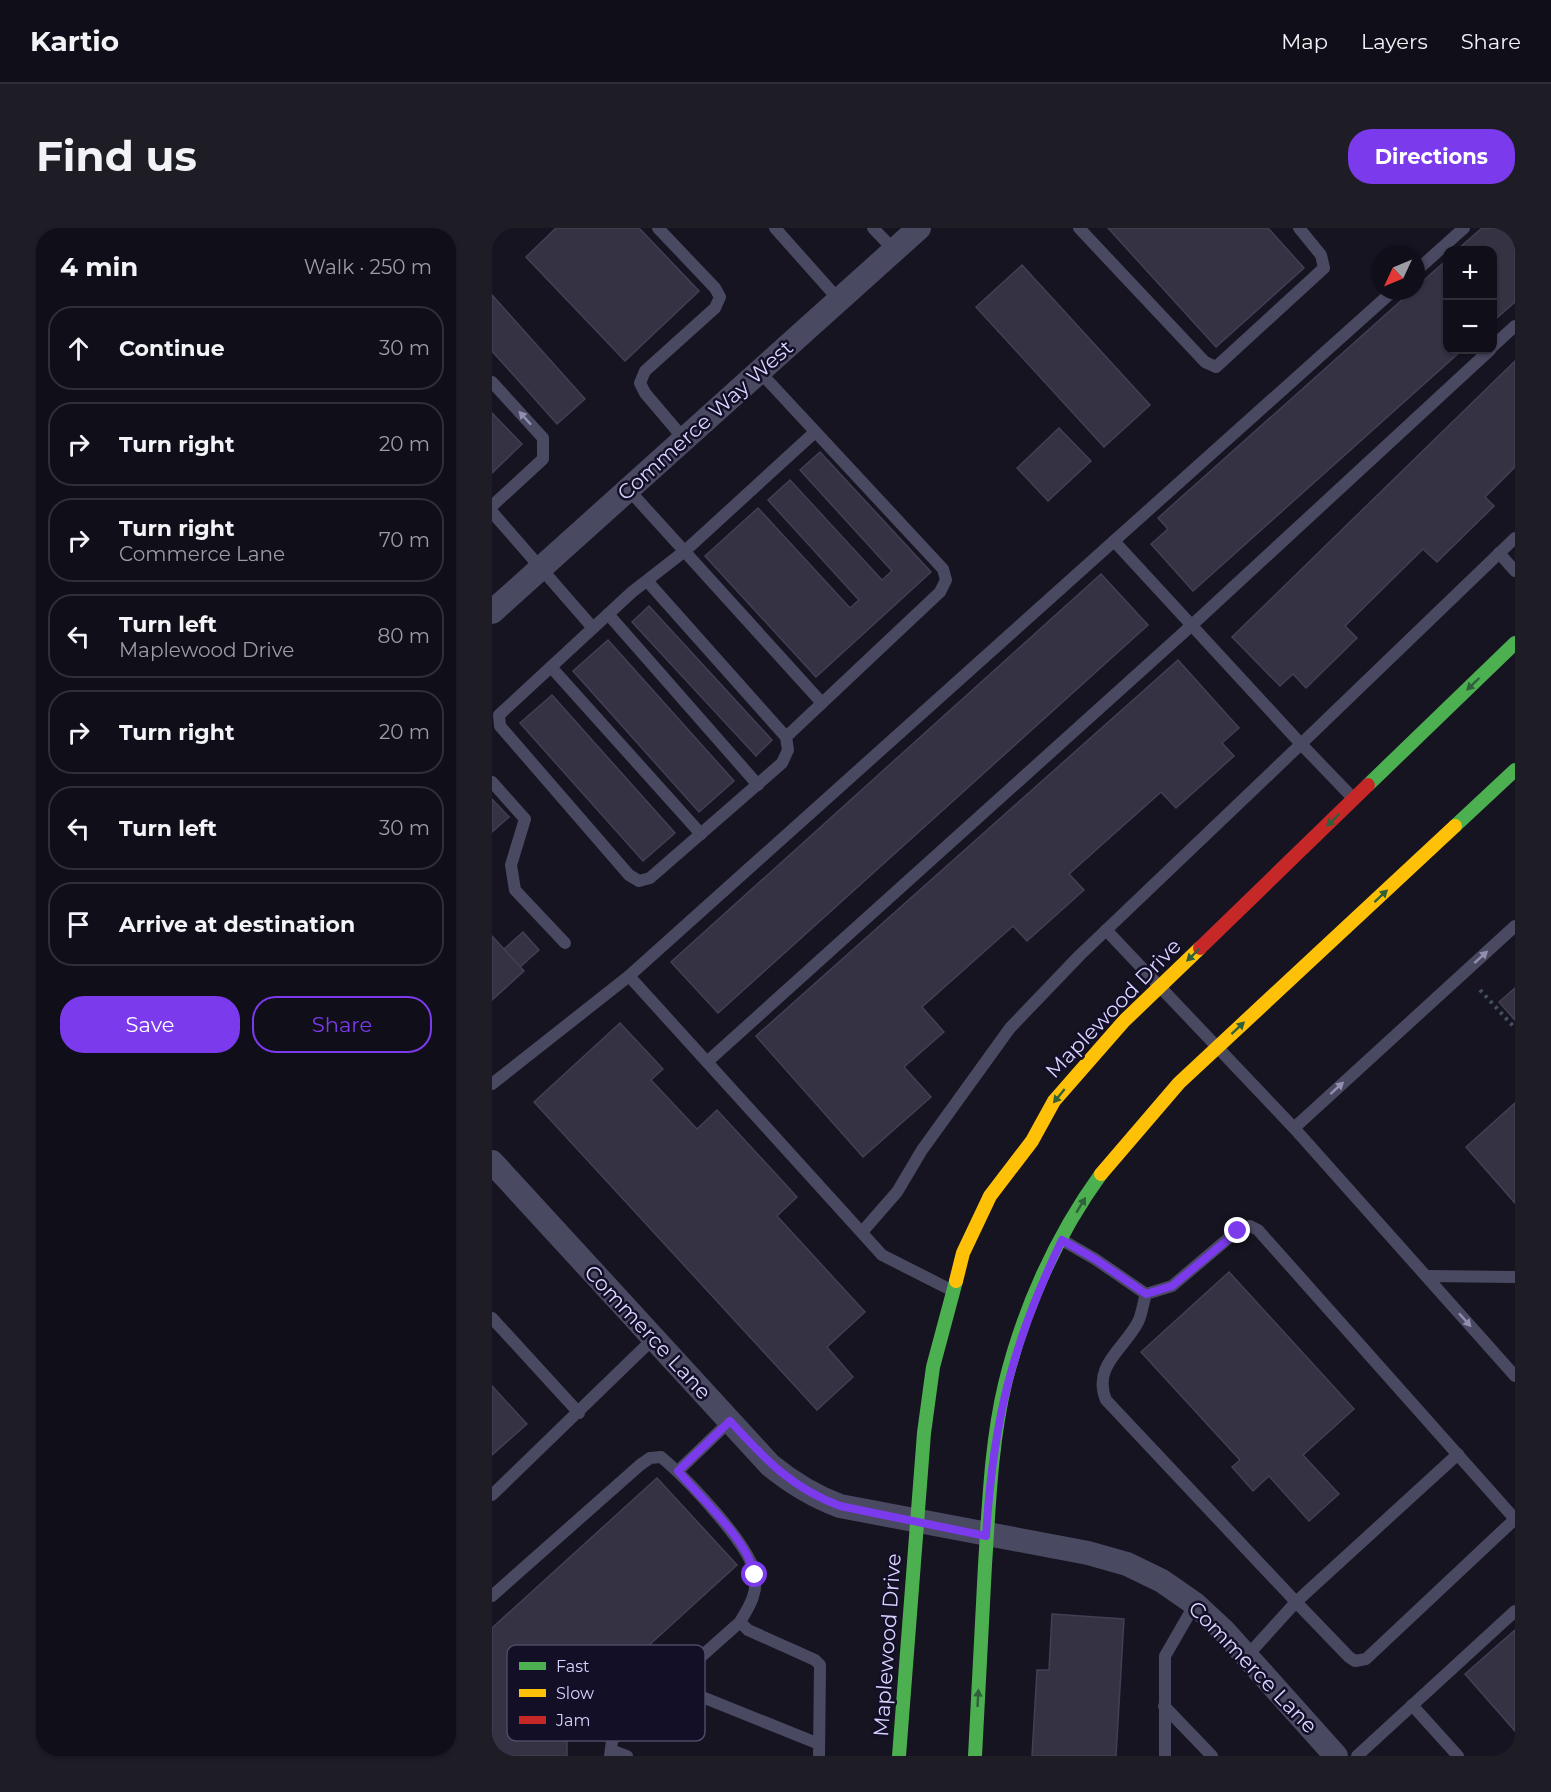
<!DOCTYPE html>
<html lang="en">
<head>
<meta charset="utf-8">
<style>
  :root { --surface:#100f19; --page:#1e1d26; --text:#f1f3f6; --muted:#9c9ca2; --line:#302f38; --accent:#7c3aed }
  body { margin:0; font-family:Montserrat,sans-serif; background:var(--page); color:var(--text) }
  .controls { position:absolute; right:18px; top:18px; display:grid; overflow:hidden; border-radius:12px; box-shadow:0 2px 4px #0004 }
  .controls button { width:54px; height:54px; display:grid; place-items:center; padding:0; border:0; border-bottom:2px solid var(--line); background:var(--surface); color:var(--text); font:30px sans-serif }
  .compass { position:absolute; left:879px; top:18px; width:54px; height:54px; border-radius:50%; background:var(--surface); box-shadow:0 2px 4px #0004; rotate:226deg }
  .stop { position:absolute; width:18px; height:18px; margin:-14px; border:4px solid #7c3aed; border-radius:50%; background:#fff }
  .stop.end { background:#7c3aed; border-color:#fff; box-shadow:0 2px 6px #0008 }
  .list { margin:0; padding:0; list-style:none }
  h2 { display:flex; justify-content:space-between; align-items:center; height:78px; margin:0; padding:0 24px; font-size:26px }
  h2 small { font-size:20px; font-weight:400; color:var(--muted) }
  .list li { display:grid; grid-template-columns:39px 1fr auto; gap:18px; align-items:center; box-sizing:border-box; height:84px; margin:0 12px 12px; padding:0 12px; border:2px solid var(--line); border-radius:24px }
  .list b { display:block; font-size:22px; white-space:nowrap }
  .list p { margin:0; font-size:20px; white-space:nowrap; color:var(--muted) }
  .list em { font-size:20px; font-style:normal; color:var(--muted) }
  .actions { display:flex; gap:12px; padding:18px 24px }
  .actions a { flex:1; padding:14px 0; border:2px solid var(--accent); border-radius:24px; text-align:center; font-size:21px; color:var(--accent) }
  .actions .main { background:var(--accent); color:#fff }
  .icon { flex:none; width:33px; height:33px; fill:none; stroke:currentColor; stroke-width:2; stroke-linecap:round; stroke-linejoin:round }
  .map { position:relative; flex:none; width:1023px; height:1528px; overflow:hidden; border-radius:24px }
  header { display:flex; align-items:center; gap:36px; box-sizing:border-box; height:84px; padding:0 30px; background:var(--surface); border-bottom:2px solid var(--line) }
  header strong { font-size:28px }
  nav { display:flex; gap:33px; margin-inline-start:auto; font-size:21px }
  .intro { display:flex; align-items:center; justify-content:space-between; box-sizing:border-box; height:144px; padding:0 36px }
  h1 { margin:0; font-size:42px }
  .button { padding:15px 27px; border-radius:24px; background:var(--accent); color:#fff; font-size:21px; font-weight:700 }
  main { display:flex; gap:36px; padding:0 36px }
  aside { flex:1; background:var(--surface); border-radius:24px; box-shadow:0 2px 4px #0004 }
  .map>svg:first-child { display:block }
  .building { fill:#343243; stroke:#433f54; stroke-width:1.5 }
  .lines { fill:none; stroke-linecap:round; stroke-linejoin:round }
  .path { stroke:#44505f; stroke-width:4; stroke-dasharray:3 4.5; stroke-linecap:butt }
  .lane { stroke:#4a4962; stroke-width:12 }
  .street { stroke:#4a4962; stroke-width:24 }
  .fast { stroke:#4caf50; stroke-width:14 }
  .slow { stroke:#ffc107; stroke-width:14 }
  .jam { stroke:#c62828; stroke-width:14 }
  .oneway { fill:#928eb0 }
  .oneway2 { fill:#305f3b }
  .route { stroke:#7c3aed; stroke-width:8 }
  .labels { text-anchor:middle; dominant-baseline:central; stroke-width:5; stroke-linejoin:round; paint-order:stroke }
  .street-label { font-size:21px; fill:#d9d4ff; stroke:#130f26 }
  .key { fill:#130f26; stroke:#4e4a67; stroke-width:1.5 }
  .key-label { font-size:16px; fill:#d9d4ff }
</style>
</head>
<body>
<header>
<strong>Kartio</strong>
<nav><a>Map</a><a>Layers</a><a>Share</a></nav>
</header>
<div class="intro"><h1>Find us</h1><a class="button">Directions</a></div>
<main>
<aside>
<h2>4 min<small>Walk · 250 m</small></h2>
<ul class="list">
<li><svg class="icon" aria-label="ahead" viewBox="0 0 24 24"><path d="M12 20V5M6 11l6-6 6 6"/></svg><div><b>Continue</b></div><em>30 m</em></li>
<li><svg class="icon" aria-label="right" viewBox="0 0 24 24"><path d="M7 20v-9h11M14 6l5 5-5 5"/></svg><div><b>Turn right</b></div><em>20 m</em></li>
<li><svg class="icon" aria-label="right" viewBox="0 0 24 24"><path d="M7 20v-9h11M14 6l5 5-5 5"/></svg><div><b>Turn right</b><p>Commerce Lane</p></div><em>70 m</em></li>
<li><svg class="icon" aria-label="left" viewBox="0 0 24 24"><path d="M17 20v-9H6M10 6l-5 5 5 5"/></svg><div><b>Turn left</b><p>Maplewood Drive</p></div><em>80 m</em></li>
<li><svg class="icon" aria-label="right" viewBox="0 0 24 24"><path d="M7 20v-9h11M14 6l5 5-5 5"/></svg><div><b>Turn right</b></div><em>20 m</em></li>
<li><svg class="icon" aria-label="left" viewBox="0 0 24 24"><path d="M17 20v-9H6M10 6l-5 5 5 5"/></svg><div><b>Turn left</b></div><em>30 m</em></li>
<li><svg class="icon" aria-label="arrive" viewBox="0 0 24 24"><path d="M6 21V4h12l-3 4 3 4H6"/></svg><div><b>Arrive at destination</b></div></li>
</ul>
<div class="actions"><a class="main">Save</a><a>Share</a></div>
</aside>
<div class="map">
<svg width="1023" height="1528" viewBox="0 0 1023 1528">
  <rect width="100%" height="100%" fill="#161421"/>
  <g class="building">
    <polygon points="64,0 147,0 207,63 133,133 34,29"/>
    <polygon points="616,0 776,0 812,40 724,119"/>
    <polygon points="990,0 1023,0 1023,74 1000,94 1000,22 965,22"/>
    <polygon points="956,31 956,122 970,122 701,363 659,316 676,301 666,290 920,63 924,63 924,59"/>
    <polygon points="530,37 658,177 612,219 484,79"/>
    <polygon points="0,67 93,171 65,196 0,123"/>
    <polygon points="1023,133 1023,239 993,269 1002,278 945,334 931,321 853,398 865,410 814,460 801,446 788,458 740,409"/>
    <polygon points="0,185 30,216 0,245"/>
    <polygon points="567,200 599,233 556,273 525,240"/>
    <polygon points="328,224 439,344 324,449 213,328 266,280 358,380 367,372 276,272 298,252 390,352 400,343 308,242"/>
    <polygon points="609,346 656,397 226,785 179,734"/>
    <polygon points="157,378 280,512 264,528 140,394"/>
    <polygon points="116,412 242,553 207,584 81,443"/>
    <polygon points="686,432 747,500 730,515 742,528 684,580 669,564 577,646 592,662 535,713 521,698 430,779 452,804 412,839 439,869 371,929 264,808"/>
    <polygon points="60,467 183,605 151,633 28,495"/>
    <polygon points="0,571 17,589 0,604"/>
    <polygon points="31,704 47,722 28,739 12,721"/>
    <polygon points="0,708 32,743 0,772"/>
    <polygon points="1023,760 1023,792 1007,774"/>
    <polygon points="128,795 171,841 159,852 205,901 225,882 305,969 285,988 373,1084 335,1119 361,1149 325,1182 42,874"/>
    <polygon points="1023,875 1023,975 974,919"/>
    <polygon points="737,1044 862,1181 811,1227 847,1266 817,1293 777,1248 761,1263 740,1239 748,1232 649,1124"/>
    <polygon points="0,1158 35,1196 0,1227"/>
    <polygon points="165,1250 245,1337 75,1492 75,1528 0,1528 0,1400"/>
    <polygon points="560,1386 632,1391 624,1528 540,1528 545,1442 557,1442"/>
    <polygon points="1023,1402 1023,1503 973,1446"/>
  </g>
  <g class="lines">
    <polyline class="path" points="988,762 1023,800"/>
    <g class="lane">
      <polyline points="166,0 223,60 228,69 223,80 153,143 148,155 153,165 192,211"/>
      <polyline points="283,0 347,72"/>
      <polyline points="381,0 402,22"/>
      <polyline points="587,0 713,134 724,139 832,40 829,27 807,0"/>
      <polyline points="924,43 972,0"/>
      <polyline points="1000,119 1023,98"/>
      <polyline points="267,143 451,341 454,352 448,364 294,509"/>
      <polyline points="0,154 51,210 51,231 0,278"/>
      <polyline points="136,261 330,475"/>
      <polyline points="0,284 101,400"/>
      <polyline points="622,313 901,63"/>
      <polyline points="1007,325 1023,343"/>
      <polyline points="156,354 294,509 296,522 290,535 158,650 147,653 137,647 8,498 7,487 140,364 194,322 323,204"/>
      <polyline points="116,386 266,557"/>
      <polyline points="59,439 209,606"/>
      <polyline points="0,554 33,591 19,637 23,662 73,715"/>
      <polyline points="860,569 809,516 1023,310"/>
      <polyline points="614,702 802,900 1023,1148"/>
      <polyline points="137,748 390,1027 459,1062"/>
      <polyline points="215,834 700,397 998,122"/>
      <polyline points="0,856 137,748 622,313 809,516 588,727 518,800 430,922 405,964 370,1004"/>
      <polyline points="802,900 1023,698"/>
      <polyline points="570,1012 603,1031 654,1066 680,1058 745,1003 758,998 766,1002 1023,1291 874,1431 863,1433 857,1429 804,1374 755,1428"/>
      <polyline points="934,1048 1023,1049"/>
      <path d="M654,1066C651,1075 650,1086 646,1094C632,1121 600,1138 614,1172L804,1374L966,1226"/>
      <polyline points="0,1090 87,1185"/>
      <polyline points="186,1243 238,1193"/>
      <polyline points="0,1267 162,1110"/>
      <path d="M0,1368L148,1237L158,1230L169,1229C193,1249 259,1317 263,1347C266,1365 257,1379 248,1394L256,1402L323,1432L328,1437L327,1528"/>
      <polyline points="178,1456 327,1516"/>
      <polyline points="920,1477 966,1528"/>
      <polyline points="672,1478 720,1528"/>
      <polyline points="119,1522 135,1528"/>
      <polyline points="118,1528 120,1513 131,1498 248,1394"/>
      <polyline points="673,1528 673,1428 703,1376"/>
      <polyline points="865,1528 1023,1383"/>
    </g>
    <g class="street">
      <polyline points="0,384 427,0"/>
      <path d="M0,934L278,1237C300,1255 321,1268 348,1278L596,1325L635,1336L670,1353L703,1376L732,1403L844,1528"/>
    </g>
    <g class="fast">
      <polyline points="876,557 1023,415"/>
      <polyline points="963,598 1023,542"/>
      <polyline points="407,1528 432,1205 441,1139 464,1053"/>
      <path d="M483,1528C486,1464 490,1401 493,1337C497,1277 499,1215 513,1156C531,1082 564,1008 609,946"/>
    </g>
    <g class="slow">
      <polyline points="609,946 687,855 963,598"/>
      <polyline points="464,1053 471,1025 498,968 540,913 562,873 632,793 708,720"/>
    </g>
    <polyline class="jam" points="708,720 876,557"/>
  </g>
  <defs><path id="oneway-solid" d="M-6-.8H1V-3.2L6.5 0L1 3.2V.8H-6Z" transform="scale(1.5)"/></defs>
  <g class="oneway">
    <use href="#oneway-solid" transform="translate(33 190) rotate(-132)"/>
    <use href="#oneway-solid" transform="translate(989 729) rotate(-42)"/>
    <use href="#oneway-solid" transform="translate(845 860) rotate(-42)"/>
    <use href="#oneway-solid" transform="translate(973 1092) rotate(48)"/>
  </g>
  <g class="oneway2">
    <use href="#oneway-solid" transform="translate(981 456) rotate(136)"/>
    <use href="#oneway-solid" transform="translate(841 592) rotate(136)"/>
    <use href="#oneway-solid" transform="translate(889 668) rotate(-43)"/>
    <use href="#oneway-solid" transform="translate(701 727) rotate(136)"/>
    <use href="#oneway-solid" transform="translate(746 800) rotate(-43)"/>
    <use href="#oneway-solid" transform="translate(567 868) rotate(129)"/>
    <use href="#oneway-solid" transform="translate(589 977) rotate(-59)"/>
    <use href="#oneway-solid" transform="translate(486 1470) rotate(-87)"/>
  </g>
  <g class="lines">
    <path class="route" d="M263,1347C254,1310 211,1273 186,1243L238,1193C273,1231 298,1259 348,1278L494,1308C501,1193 520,1116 570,1012L603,1031L654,1066L680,1058L746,1003"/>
  </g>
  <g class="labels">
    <g class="street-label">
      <text transform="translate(213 192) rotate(-42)">Commerce Way West</text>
      <text transform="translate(621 780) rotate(-46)">Maplewood Drive</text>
      <text transform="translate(156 1104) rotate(47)">Commerce Lane</text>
      <text transform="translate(395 1417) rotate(-86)">Maplewood Drive</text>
      <text transform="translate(761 1439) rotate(46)">Commerce Lane</text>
    </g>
  </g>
  <rect x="15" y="1417" width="198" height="96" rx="9" class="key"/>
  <rect x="27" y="1434" width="27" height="8" fill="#4caf50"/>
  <rect x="27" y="1461" width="27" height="8" fill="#ffc107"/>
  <rect x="27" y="1488" width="27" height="8" fill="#c62828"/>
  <g class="key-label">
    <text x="64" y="1444">Fast</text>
    <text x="64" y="1471">Slow</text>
    <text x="64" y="1498">Jam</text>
  </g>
</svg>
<div class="controls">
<button>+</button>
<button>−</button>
</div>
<svg class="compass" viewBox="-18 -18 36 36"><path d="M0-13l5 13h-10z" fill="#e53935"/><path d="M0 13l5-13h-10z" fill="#9c9ca2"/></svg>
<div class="stop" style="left:263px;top:1347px"></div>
<div class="stop end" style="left:746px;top:1003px"></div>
</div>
</main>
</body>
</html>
